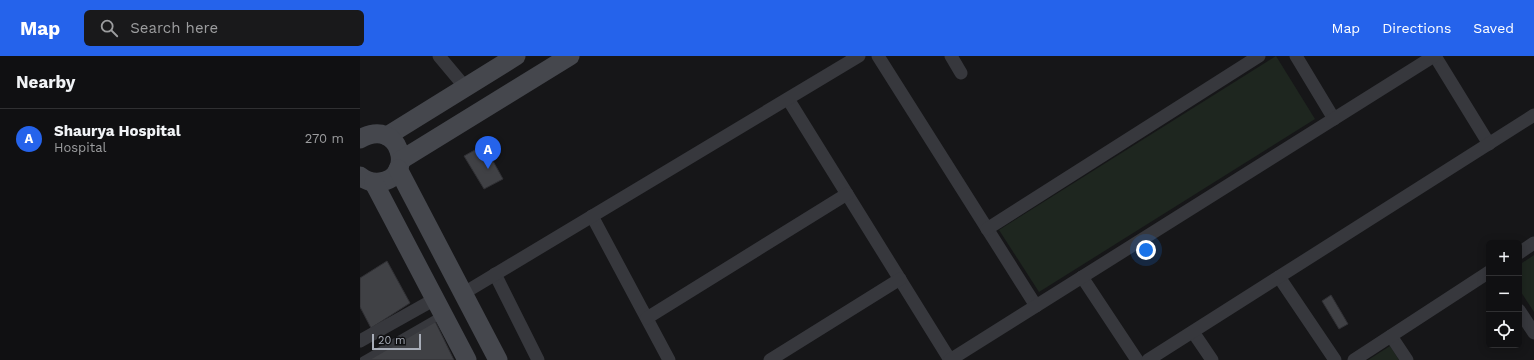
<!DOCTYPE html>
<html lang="en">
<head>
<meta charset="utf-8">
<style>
  :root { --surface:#101012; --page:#19191b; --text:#f1f3f6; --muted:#9c9d9f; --line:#303032; --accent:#2563eb }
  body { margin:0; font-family:"Work Sans",sans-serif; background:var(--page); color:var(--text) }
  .controls { position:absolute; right:12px; bottom:12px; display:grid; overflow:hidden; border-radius:6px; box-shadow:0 2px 10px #0003 }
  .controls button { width:36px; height:36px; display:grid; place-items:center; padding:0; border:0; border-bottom:1px solid var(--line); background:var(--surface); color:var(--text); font:20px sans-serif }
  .scale { position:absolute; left:12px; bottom:10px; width:49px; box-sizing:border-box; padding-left:4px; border:2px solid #a8adb8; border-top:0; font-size:11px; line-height:14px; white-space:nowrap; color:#a8adb8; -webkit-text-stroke:3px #111113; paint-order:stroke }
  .you { position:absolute; left:786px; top:194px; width:14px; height:14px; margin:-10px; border:3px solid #fff; border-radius:50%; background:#1a73e8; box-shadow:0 0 0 6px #1a73e833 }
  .badge { display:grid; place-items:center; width:26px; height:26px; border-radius:50%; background:var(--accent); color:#fff; font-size:13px; font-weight:700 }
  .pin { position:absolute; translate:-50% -33px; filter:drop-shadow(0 1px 2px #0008) }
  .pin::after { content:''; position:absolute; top:21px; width:14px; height:12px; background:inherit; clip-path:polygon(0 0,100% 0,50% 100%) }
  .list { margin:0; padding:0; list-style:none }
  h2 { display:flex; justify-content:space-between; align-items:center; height:52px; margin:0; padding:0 16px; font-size:17px }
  h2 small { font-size:13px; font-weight:400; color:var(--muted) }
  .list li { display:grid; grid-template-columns:26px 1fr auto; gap:12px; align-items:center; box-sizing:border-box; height:60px; padding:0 16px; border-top:1px solid var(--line) }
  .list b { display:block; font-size:15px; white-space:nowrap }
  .list p { margin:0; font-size:13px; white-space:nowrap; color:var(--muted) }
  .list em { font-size:13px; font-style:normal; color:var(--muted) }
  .icon { flex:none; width:22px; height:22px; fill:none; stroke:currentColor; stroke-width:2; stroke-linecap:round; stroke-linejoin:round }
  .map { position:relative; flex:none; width:1174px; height:304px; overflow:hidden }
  header { display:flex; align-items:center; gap:24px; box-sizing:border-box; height:56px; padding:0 20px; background:var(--accent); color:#fff }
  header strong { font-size:19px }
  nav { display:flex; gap:22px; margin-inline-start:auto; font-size:14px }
  .search { width:280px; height:36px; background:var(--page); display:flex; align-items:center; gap:10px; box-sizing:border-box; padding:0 14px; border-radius:6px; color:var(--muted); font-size:15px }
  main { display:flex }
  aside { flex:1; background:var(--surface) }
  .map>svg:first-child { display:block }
  .green { fill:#1e261f }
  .building { fill:#404145; stroke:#303034 }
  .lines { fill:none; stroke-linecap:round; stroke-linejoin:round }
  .lane { stroke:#37383d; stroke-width:7 }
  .street { stroke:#37383d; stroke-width:13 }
  .secondary { stroke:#45474d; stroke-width:19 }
</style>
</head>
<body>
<header>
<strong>Map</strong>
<div class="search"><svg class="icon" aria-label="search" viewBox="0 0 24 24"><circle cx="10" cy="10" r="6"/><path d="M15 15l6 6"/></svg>Search here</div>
<nav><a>Map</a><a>Directions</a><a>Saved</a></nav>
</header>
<main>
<aside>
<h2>Nearby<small></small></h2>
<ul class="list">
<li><span class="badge">A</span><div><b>Shaurya Hospital</b><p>Hospital</p></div><em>270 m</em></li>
</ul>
</aside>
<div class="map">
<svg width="1174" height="304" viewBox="0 0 1174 304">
  <rect width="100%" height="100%" fill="#161618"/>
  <g class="green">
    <polygon points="916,0 955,63 679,236 639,174"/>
    <polygon points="1174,199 1174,256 1159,233 1159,209"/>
    <polygon points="1030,290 1039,304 1008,304"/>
  </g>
  <g class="building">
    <polygon points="124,89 143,123 124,133 104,100"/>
    <polygon points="27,205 50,247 11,272 0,251 0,222"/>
    <polygon points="971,239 988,268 979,273 962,245"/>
    <polygon points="74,263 94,304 3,304"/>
  </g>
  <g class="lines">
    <polyline class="lane" points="3,304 83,258"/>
    <g class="street">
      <polyline points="79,0 105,31"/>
      <polyline points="518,0 676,250"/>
      <polyline points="591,0 601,17"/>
      <polyline points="936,0 974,63"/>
      <polyline points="1075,0 1129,88"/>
      <polyline points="428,43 590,304"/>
      <polyline points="232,160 309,304"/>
      <polyline points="627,173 899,0"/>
      <polyline points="1159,197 1174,187"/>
      <polyline points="135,218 178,304"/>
      <polyline points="722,221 777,304"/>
      <polyline points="919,221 975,304"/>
      <polyline points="104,237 499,0"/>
      <polyline points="1159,254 1174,277"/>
      <polyline points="287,262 487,138"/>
      <polyline points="833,276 852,304"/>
      <polyline points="1031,280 1047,304"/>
      <polyline points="0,285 75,243"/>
      <polyline points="410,304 540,223"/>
      <polyline points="590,304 1074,0"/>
      <polyline points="788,304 1174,59"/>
      <polyline points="994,304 1129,216"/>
    </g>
    <g class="secondary">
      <polyline points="27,80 156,0"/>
      <path d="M0,83C41,60 56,122 20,126C12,127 6,125 0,120"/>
      <polyline points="41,104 210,0"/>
      <polyline points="38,113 138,304"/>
      <polyline points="14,127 107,304"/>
    </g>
  </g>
</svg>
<div class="controls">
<button>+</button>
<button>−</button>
<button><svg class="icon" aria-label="locate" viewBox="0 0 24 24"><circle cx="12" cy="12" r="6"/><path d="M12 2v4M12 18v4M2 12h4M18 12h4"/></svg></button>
</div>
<div class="scale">20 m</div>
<div class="you"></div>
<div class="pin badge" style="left:128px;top:113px">A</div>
</div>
</main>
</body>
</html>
